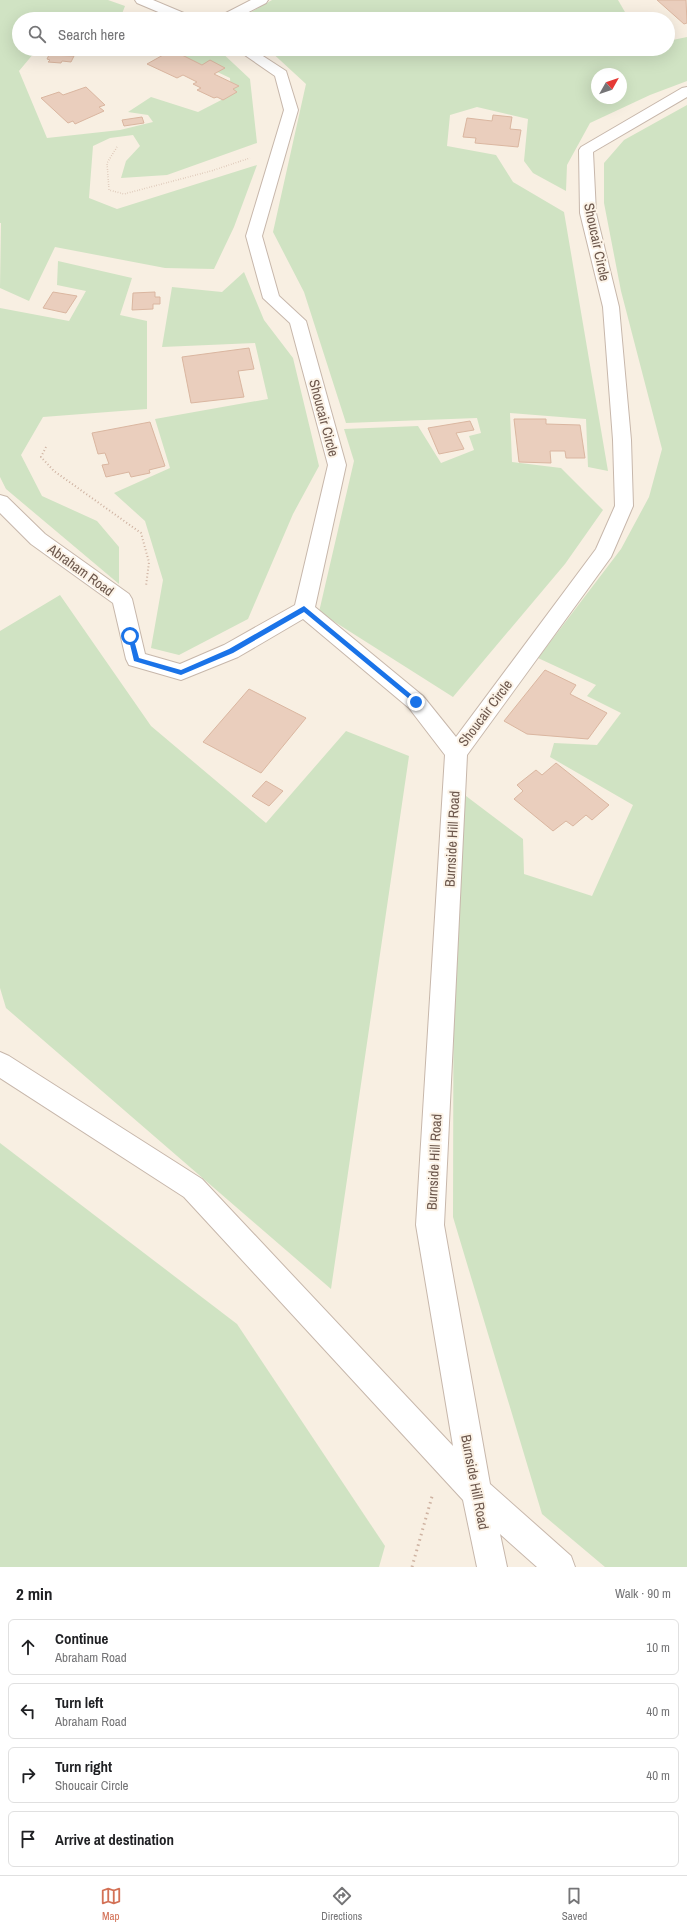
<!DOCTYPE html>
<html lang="en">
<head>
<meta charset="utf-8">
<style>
  :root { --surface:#fff; --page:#f6f6f6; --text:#202124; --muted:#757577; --line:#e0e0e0; --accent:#d37156 }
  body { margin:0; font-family:"Archivo Narrow",sans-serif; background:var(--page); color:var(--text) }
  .compass { position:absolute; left:591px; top:68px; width:36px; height:36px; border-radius:50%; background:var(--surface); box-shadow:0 4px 16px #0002; rotate:50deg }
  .stop { position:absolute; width:12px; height:12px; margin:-9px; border:3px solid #1a73e8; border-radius:50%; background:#fff }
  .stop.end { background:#1a73e8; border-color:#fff; box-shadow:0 1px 4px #0008 }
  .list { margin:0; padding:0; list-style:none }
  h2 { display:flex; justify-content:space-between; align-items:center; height:52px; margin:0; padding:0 16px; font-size:17px }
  h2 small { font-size:13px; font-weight:400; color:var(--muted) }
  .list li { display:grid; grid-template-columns:26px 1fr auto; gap:12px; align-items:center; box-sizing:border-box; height:56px; margin:0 8px 8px; padding:0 8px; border:1px solid var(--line); border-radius:6px }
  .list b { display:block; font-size:15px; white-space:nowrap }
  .list p { margin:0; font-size:13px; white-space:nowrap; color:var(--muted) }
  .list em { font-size:13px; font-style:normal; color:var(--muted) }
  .icon { flex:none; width:22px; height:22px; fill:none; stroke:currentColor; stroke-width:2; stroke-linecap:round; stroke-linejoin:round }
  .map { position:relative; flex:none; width:687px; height:1567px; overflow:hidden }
  .search { position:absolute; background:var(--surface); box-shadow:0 4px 16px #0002; left:12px; right:12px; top:12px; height:44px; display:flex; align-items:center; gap:10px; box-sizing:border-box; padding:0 14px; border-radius:22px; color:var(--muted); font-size:15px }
  .sheet { height:308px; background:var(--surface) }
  nav { display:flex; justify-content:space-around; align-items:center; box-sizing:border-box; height:56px; border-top:1px solid var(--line); background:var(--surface); font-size:11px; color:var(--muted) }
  nav a { display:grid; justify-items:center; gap:2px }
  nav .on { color:var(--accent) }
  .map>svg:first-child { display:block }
  .green { fill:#d0e3c3; fill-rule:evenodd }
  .building { fill:#eacebd; stroke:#dab6a0 }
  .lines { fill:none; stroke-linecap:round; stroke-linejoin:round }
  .minor-casing { stroke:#c7b7ab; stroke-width:2 }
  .path-far2 { stroke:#ceb2a1; stroke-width:1.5; stroke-dasharray:0.5 2; stroke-linecap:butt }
  .path-far1 { stroke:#ceb2a1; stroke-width:2; stroke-dasharray:1 2.5; stroke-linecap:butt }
  .path { stroke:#ceb2a1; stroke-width:3; stroke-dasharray:1.5 4; stroke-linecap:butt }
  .minor { fill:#fff; fill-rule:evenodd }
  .route { fill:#1a73e8 }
  .labels { text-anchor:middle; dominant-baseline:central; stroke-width:4; stroke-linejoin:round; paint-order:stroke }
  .street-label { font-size:14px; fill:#6c574c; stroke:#fcf3e7 }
</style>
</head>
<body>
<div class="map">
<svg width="687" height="1567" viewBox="0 0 687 1567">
  <rect width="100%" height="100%" fill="#f8efe2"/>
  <g class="green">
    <polygon points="0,0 108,0 125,6 120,19 19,19 19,49 50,49 34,53 19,71 47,138 120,130 153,122 148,115 128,112 151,97 198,112 231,95 230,78 171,50 162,49 218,49 250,79 257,143 167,175 121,178 126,161 140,146 133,135 110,138 93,146 89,198 117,209 257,165 234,227 214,269 165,268 55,247 29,301 0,288 1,223 0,223"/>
    <polygon points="272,0 618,0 629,19 239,19"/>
    <path d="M687,37V81L650,95L590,123L567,165L566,191L533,173L524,161L528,119L477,107L450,115L447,146L496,155L513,182L564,212L608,471L588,467L586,419L510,413L512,462L561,468L603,510L565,564L453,697L319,612L354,461L344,429L418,426L441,463L474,450L469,436L481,433L477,418L346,423L304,292L273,232L306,84L268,49H668V41ZM597,74H621V98H597Z"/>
    <polygon points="687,105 687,1567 605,1567 542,1514 453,1217 454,800 466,796 523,839 524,874 592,896 633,805 550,757 554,743 597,745 621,713 587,696 596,685 538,658 621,549 649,497 662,449 621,291 604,203 604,163 624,140"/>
    <polygon points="58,261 132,278 120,315 147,321 147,409 43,417 21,455 42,496 97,521 119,547 119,584 6,489 0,477 0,308 69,321 86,291 57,285"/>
    <polygon points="244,272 264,320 293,358 319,466 293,514 248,619 179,655 151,648 163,580 145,521 114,493 170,468 155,419 268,399 255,343 162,347 172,287 222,292"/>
    <polygon points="60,595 151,726 266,823 346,731 409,756 331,1289 6,1008 0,988 0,631"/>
    <polygon points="0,1143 237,1324 385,1546 379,1567 0,1567"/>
  </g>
  <g class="building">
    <polygon points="657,0 686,0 687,23 684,24"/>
    <polygon points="172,50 202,65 210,60 225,68 214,74 239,86 233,89 237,92 223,100 217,97 214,98 197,90 201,88 193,84 197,82 183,75 177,78 147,64"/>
    <polygon points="49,55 74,56 71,62 62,61 61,63 48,62 50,60 47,59"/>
    <polygon points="86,87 105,105 99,107 104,111 75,124 73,121 68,123 41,98 59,92 63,95"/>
    <polygon points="493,115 512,117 510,129 521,130 518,147 475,143 476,138 463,137 467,118 492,121"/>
    <polygon points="142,117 144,123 124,126 122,120"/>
    <polygon points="53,292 77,296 66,313 43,308"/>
    <polygon points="155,292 155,297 160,297 160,304 153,304 153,309 132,310 133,293"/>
    <polygon points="249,348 254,369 238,371 244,397 191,403 182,357"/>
    <polygon points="514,419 546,419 546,424 580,425 585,458 566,458 565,451 550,451 551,463 519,462"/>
    <polygon points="470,421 474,430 456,433 464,449 439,454 428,428"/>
    <polygon points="150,422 165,466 149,470 150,473 131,477 129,472 106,477 102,465 109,464 105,453 98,454 92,433"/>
    <polygon points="545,670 576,685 570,694 607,713 588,739 527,734 504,721"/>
    <polygon points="249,689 306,718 261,773 203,742"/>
    <polygon points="556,763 609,805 592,820 586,815 573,826 566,821 553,831 514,799 523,791 517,785 536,770 542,775"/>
    <polygon points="266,781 283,791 269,806 252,796"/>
  </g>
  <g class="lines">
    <defs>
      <g id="minor">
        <polygon points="135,0 153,0 191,16 193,19 175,19 137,3"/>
        <polygon points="251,0 268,0 266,3 235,19 218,19 220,16"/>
        <polygon points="236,49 252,49 286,71 298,110 262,236 279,296 306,321 346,465 315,607 423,696 456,737 596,549 615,506 613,440 603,307 580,213 579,150 581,147 682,88 687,87 687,97 593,152 596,213 619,307 631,440 633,506 611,557 467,755 444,1225 490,1484 571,1556 575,1567 537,1567 500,1534 507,1567 477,1567 463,1500 184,1197 0,1078 0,1052 9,1056 202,1179 453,1446 416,1225 445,755 409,708 303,619 238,657 181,680 129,665 126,659 113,603 31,544 0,513 0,495 7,497 45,534 129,594 132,599 145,654 180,664 224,645 295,605 328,465 290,323 263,298 246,236 284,110 275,76"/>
      </g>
    </defs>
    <use href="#minor" class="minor-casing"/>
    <polyline class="path-far2" points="117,147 107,163 109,190 124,194 211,171 250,158"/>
    <polyline class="path-far1" points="46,447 41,457 54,471 141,533 149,562 146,586"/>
    <polyline class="path" points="412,1567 433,1493"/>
    <use href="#minor" class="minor"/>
  </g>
  <polygon class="route" points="304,606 418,700 418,703 414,703 304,612 233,653 181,675 134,661 128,636 130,633 133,636 139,658 181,670 229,649"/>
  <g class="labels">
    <g class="street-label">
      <text transform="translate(597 242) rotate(78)">Shoucair Circle</text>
      <text transform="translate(324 418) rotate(75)">Shoucair Circle</text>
      <text transform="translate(81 570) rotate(36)">Abraham Road</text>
      <text transform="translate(485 713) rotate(-53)">Shoucair Circle</text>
      <text transform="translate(452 839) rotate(-87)">Burnside Hill Road</text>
      <text transform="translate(434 1162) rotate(-87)">Burnside Hill Road</text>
      <text transform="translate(475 1482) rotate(79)">Burnside Hill Road</text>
    </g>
  </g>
</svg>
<svg class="compass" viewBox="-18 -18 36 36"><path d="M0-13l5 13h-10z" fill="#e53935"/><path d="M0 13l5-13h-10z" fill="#757577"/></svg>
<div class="stop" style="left:130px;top:636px"></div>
<div class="stop end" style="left:416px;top:702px"></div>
<div class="search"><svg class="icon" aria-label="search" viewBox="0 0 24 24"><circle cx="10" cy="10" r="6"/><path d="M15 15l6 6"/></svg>Search here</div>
</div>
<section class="sheet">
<h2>2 min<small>Walk · 90 m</small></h2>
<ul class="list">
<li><svg class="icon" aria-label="ahead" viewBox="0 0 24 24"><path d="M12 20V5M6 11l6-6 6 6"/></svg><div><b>Continue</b><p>Abraham Road</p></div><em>10 m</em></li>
<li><svg class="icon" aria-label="left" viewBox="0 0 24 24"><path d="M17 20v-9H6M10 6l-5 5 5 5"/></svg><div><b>Turn left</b><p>Abraham Road</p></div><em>40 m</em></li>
<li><svg class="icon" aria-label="right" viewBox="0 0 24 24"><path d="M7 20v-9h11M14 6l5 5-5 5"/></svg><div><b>Turn right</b><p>Shoucair Circle</p></div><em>40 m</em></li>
<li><svg class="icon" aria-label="arrive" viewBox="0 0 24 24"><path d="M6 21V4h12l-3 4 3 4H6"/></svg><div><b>Arrive at destination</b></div></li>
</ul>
</section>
<nav>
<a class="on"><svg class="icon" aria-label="map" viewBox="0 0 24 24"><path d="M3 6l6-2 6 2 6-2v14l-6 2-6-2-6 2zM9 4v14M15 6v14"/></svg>Map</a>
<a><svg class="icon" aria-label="directions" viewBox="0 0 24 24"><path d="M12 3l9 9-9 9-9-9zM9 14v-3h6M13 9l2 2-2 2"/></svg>Directions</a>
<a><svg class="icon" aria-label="saved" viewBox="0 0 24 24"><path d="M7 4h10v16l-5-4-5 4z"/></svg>Saved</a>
</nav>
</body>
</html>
